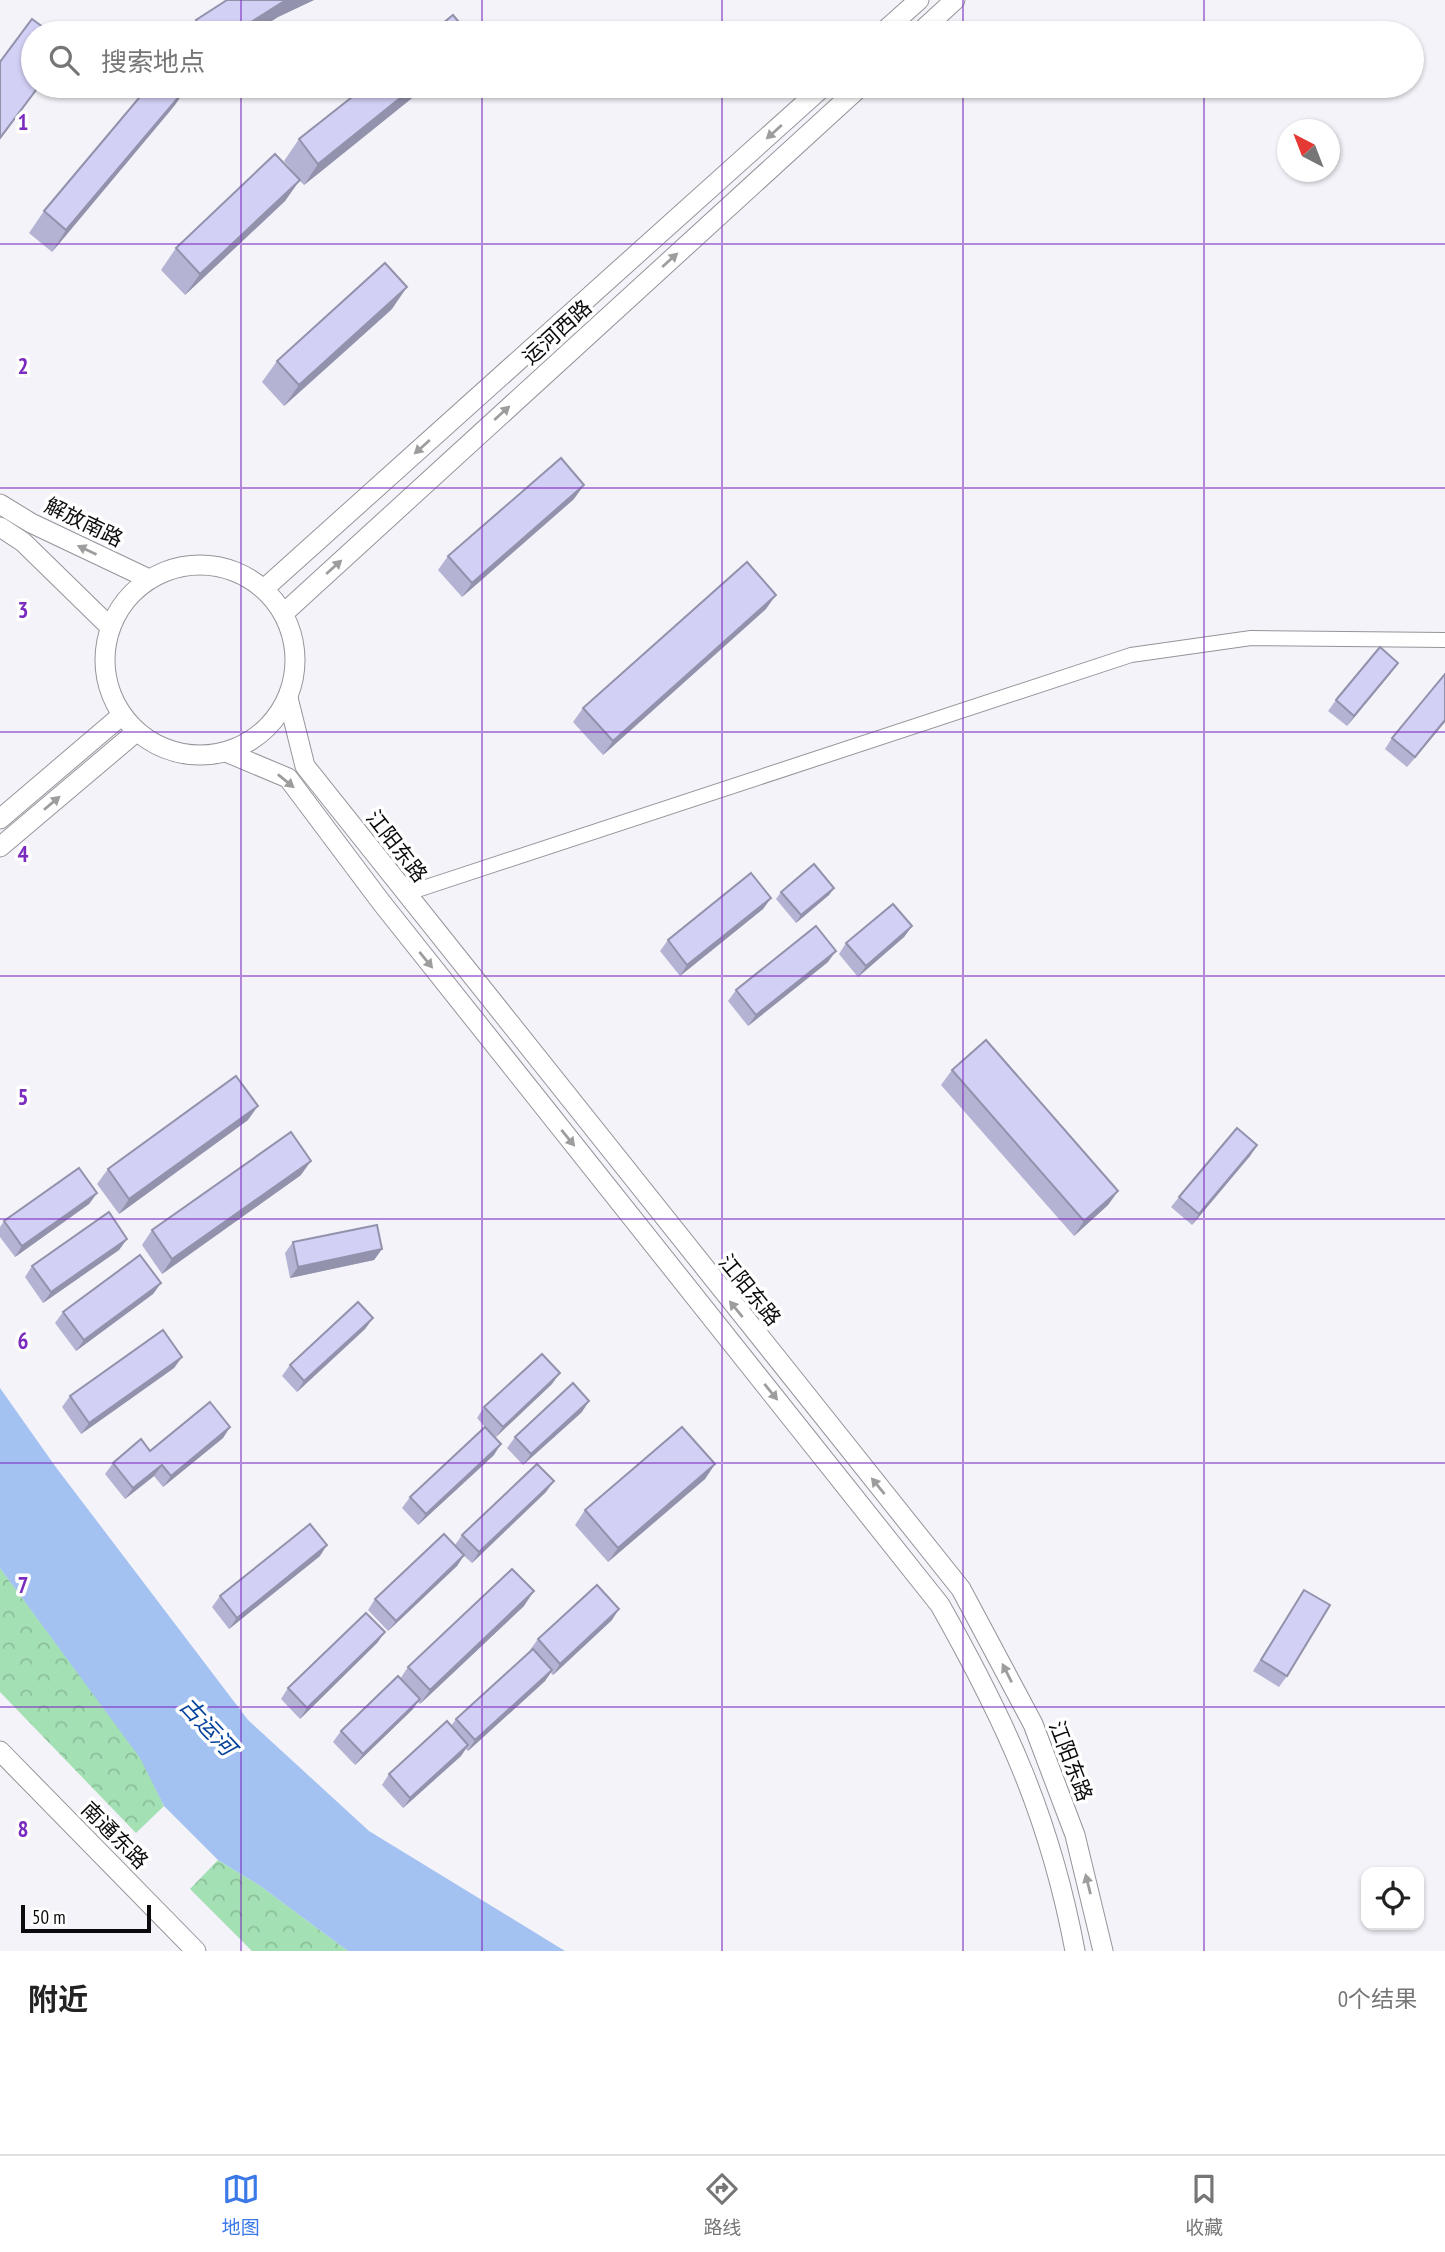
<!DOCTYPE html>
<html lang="zh">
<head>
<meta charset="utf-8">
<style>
  :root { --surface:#fff; --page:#f6f6f6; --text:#222; --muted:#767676; --line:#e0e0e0; --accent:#3b79e8 }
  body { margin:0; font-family:"PT Sans Narrow","Noto Sans SC",sans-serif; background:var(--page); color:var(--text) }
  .controls { position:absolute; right:21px; bottom:21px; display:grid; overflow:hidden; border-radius:14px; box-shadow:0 2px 5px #0004 }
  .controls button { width:63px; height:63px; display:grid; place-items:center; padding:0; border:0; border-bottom:2px solid var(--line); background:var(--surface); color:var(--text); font:35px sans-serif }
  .compass { position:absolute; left:1277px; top:119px; width:63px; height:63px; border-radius:50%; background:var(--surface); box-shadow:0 2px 5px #0004; rotate:318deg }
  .scale { position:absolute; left:21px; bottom:18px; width:130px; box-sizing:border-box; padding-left:7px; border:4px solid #0b0b0d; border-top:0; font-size:19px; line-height:24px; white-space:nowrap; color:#0b0b0d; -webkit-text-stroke:5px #fff; paint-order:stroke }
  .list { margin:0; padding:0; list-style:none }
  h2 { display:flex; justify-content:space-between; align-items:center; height:91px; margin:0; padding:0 28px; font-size:30px }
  h2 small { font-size:23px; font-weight:400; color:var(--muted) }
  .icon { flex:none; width:38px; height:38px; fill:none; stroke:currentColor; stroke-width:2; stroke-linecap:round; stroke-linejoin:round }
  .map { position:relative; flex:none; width:1445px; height:1951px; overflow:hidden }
  .search { position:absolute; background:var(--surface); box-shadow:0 2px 5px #0004; left:21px; right:21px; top:21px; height:77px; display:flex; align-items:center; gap:18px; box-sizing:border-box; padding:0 24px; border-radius:38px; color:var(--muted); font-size:26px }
  .sheet { height:203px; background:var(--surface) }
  nav { display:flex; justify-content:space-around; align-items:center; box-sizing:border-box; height:98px; border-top:2px solid var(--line); background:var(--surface); font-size:19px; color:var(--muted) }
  nav a { display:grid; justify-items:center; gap:4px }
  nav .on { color:var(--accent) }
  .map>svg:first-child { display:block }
  .park { fill:url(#park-crowns) }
  .water { fill:#a3c1f1 }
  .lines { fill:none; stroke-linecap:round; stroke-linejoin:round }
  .street-casing { stroke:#95949a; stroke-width:16 }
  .secondary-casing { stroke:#95949a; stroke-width:21 }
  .street { stroke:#fff; stroke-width:14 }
  .secondary { stroke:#fff; stroke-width:19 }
  .wall { fill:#b5b3d3 }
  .shaded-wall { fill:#9392ac }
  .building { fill:#d2d0f5; stroke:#9392ac; stroke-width:2 }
  .oneway { fill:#9d9d9e }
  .grid { fill:none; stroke:#7b2cbf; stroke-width:2; stroke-opacity:0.55 }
  .labels { text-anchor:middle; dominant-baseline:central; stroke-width:7; stroke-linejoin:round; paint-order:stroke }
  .street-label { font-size:21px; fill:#0b0b0d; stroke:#fff }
  .water-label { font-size:23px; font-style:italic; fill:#04429b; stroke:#fff }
  .grid-label { font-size:23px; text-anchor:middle; font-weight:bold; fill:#7b2cbf; stroke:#fff; stroke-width:7; stroke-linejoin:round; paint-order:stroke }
</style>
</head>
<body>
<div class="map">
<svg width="1445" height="1951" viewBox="0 0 1445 1951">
  <defs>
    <pattern id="park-crowns" width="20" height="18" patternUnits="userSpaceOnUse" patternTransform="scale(1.75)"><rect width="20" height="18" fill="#a3e0b3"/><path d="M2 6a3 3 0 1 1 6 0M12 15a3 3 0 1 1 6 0" fill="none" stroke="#8bbf99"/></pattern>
  </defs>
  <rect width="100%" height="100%" fill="#f3f3f9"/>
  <g class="park">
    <polygon points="0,1568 141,1758 164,1806 136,1833 0,1692"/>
    <polygon points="218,1860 259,1885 348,1951 252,1951 190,1889"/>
  </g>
  <polygon class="water" points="0,1388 55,1466 248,1720 369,1831 565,1951 348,1951 259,1885 218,1860 164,1806 140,1758 0,1568"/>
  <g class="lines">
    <defs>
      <polyline id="street" points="405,894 1131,655 1251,638 1445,640"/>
      <g id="secondary">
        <polyline points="882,33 919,0"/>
        <polyline points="919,33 955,0"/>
        <polyline points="0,504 31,523 149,579"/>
        <polyline points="0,527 23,542 110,627"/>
        <circle cx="200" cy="660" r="95"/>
        <polyline points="265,588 824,86"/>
        <polyline points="284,613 861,86"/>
        <polyline points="288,698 305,766 961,1589 1033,1724 1075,1835 1103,1951"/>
        <path d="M226,752L288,778L381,902L940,1605C1006,1722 1050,1817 1075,1951"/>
        <polyline points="0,819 122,715"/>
        <polyline points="0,847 136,732"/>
        <polyline points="0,1751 196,1951"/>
      </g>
    </defs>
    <use href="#street" class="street-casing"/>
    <use href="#secondary" class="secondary-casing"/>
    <use href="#street" class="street"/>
    <use href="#secondary" class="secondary"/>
  </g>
  <g class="wall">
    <polygon points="227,0 314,0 278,17 253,33 187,33 196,20"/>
    <polygon points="427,86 304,185 299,180 285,201 185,295 161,270 176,248 298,178 284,161 299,139"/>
    <polygon points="175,105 52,252 29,233 44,211"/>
    <polygon points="392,309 284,406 262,382 277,361"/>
    <polygon points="574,499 462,597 438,570 448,556"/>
    <polygon points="766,609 603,755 573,722 583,708"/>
    <polygon points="1390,674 1347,726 1328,711 1336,700"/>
    <polygon points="1445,722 1407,767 1385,749 1392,738"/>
    <polygon points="834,888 829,895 796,923 776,899 781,892"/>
    <polygon points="771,898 763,909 680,976 660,951 668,940"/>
    <polygon points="912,926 904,937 858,977 839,954 846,943"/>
    <polygon points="828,962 748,1026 728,1001 736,990"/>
    <polygon points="952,1070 1118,1191 1108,1205 1074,1236 941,1085"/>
    <polygon points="248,1120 119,1214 97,1184 108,1169"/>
    <polygon points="1257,1145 1250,1156 1192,1225 1171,1207 1179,1197"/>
    <polygon points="301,1175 162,1274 142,1245 152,1230"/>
    <polygon points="97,1193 89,1204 15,1257 0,1237 0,1227 4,1221"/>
    <polygon points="127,1239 119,1250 43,1303 25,1277 32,1266"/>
    <polygon points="293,1242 382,1249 374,1260 290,1278 285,1253"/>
    <polygon points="161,1283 153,1294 76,1351 55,1323 63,1312"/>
    <polygon points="373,1318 365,1329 297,1392 282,1376 290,1365"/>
    <polygon points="182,1357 174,1368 81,1434 62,1407 70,1396"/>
    <polygon points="552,1384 495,1437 494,1455 418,1525 402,1508 410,1497 485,1427 477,1418 484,1407"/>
    <polygon points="582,1412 523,1465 507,1448 515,1437"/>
    <polygon points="230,1427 223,1438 163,1487 154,1476 125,1499 105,1474 113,1463"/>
    <polygon points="715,1464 705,1479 608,1562 575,1525 585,1510"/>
    <polygon points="546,1492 472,1563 464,1556 457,1566 388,1631 368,1610 375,1599 455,1545 462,1535"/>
    <polygon points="320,1556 229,1629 212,1607 220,1596"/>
    <polygon points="1304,1590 1287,1676 1279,1687 1253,1671"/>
    <polygon points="524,1606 420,1704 418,1702 412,1710 355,1765 333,1742 341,1731 400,1679 408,1667"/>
    <polygon points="612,1620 553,1675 551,1673 545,1681 468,1751 466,1749 461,1756 403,1808 382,1785 389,1774 451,1726 456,1719 531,1651 530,1650 538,1639"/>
    <polygon points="385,1632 377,1643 300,1719 281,1699 288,1688"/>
  </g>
  <g class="shaded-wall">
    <polygon points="286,0 314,0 278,17 253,33 234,33"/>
    <polygon points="188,86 175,105 52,252 66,230"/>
    <polygon points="415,86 427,86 304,185 318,164"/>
    <polygon points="300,180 285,201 185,295 200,274"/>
    <polygon points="407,287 392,309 284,406 299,385"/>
    <polygon points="584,485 574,499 462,597 472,583"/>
    <polygon points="776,595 766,609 603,755 613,741"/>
    <polygon points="1398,663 1390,674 1347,726 1354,716"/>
    <polygon points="1445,720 1445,722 1407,767 1415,757"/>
    <polygon points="834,888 829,895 796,923 801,915"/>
    <polygon points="771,898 763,909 680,976 687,965"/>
    <polygon points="912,926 904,937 858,977 866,966"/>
    <polygon points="836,951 828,962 748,1026 756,1015"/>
    <polygon points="258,1106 248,1120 119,1214 129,1199"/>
    <polygon points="1257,1145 1250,1156 1192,1225 1199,1214"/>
    <polygon points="311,1161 301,1175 162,1274 172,1259"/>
    <polygon points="1118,1191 1108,1205 1074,1236 1084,1221"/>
    <polygon points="97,1193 89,1204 15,1257 22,1246"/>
    <polygon points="127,1239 119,1250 43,1303 51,1292"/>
    <polygon points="382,1249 374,1260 290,1278 298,1267"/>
    <polygon points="161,1283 153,1294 76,1351 84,1340"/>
    <polygon points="373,1318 365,1329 297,1392 304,1381"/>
    <polygon points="182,1357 174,1368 81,1434 89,1423"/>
    <polygon points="560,1373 552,1384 495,1438 503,1427"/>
    <polygon points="589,1401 582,1412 523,1465 531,1454"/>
    <polygon points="230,1427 223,1438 163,1487 171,1476"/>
    <polygon points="501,1444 494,1455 418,1525 426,1514"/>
    <polygon points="715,1464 705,1479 608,1562 618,1548"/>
    <polygon points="162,1465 154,1476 125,1499 133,1488"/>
    <polygon points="554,1481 546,1492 472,1563 479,1552"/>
    <polygon points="327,1545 320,1556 229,1629 237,1618"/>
    <polygon points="464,1555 457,1566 388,1631 396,1621"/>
    <polygon points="534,1591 524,1606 420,1704 430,1690"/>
    <polygon points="619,1609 612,1620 553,1675 560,1664"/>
    <polygon points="385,1632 377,1643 300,1719 307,1708"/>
    <polygon points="552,1670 545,1681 468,1751 475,1740"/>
    <polygon points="420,1699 412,1710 355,1765 363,1754"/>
    <polygon points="468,1745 461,1756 403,1808 410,1798"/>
  </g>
  <g class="building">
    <polygon points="227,0 286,0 234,33 205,33 196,20"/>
    <polygon points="453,15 468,33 431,33"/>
    <polygon points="32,19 51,33 33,33 33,86 39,86 0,138 0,62"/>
    <polygon points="149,86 188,86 66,230 44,211"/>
    <polygon points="366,86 415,86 318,164 299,139"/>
    <polygon points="275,154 300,180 200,274 176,248"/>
    <polygon points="385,263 407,287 299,385 277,361"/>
    <polygon points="561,458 584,485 472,583 448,556"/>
    <polygon points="747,562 776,595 613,741 583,708"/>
    <polygon points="1380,647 1398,663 1354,716 1336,700"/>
    <polygon points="1445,674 1445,720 1415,757 1392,738"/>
    <polygon points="814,864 834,888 801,915 781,892"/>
    <polygon points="751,873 771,898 687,965 668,940"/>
    <polygon points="893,904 912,926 866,966 846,943"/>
    <polygon points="816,926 836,951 756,1015 736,990"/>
    <polygon points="986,1040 1118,1191 1084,1221 952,1070"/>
    <polygon points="236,1076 258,1106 129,1199 108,1169"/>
    <polygon points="1237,1128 1257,1145 1199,1214 1179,1197"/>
    <polygon points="291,1132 311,1161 172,1259 152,1230"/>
    <polygon points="79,1168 97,1193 22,1246 4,1221"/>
    <polygon points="109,1212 127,1239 51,1292 32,1266"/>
    <polygon points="377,1225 382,1249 298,1267 293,1242"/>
    <polygon points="140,1255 161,1283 84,1340 63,1312"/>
    <polygon points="358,1302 373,1318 304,1381 290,1365"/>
    <polygon points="163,1330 182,1357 89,1423 70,1396"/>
    <polygon points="542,1354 560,1373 503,1427 484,1407"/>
    <polygon points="573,1383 589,1401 531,1454 515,1437"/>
    <polygon points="210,1402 230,1427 171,1476 162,1465 133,1488 113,1463 141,1439 150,1451"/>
    <polygon points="485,1427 501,1444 426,1514 410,1497"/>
    <polygon points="682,1427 715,1464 618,1548 585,1510"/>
    <polygon points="537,1464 554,1481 479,1552 462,1535"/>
    <polygon points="310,1524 327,1545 237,1618 220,1596"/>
    <polygon points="444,1534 464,1555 396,1621 375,1599"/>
    <polygon points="512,1569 534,1591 430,1690 408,1667"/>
    <polygon points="597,1585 619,1609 560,1664 538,1639"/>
    <polygon points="1304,1590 1330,1605 1287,1676 1261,1660"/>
    <polygon points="366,1613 385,1632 307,1708 288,1688"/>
    <polygon points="533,1649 552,1670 475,1740 456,1719"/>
    <polygon points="398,1676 420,1699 363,1754 341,1731"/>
    <polygon points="447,1721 468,1745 410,1798 389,1774"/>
  </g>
  <defs><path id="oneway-solid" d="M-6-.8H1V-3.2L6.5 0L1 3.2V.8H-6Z" transform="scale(1.75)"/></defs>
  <g class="oneway">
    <use href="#oneway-solid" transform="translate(774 132) rotate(138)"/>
    <use href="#oneway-solid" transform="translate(670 260) rotate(-42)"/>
    <use href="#oneway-solid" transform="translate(502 413) rotate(-42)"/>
    <use href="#oneway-solid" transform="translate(422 447) rotate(138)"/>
    <use href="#oneway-solid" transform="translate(87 550) rotate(-155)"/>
    <use href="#oneway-solid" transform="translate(334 567) rotate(-42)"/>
    <use href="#oneway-solid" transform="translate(286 781) rotate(39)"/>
    <use href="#oneway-solid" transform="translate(52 803) rotate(-40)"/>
    <use href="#oneway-solid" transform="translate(426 960) rotate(51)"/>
    <use href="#oneway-solid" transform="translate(568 1138) rotate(51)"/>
    <use href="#oneway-solid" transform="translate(736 1309) rotate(-129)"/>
    <use href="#oneway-solid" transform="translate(771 1392) rotate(51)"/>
    <use href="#oneway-solid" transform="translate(878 1486) rotate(-129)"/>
    <use href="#oneway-solid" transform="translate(1007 1673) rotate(-117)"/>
    <use href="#oneway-solid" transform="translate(1088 1884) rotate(-104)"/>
  </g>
  <path class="grid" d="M241,0V33M482,0V33M722,0V33M963,0V33M1204,0V33M241,86V1951M482,86V1951M722,86V1951M963,86V1951M1204,86V1951M0,244H1445M0,488H1445M0,732H1445M0,976H1445M0,1219H1445M0,1463H1445M0,1707H1445"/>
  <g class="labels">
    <g class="street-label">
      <text transform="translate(557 332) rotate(-42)">运河西路</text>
      <text transform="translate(84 522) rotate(26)">解放南路</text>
      <text transform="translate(397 846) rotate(52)">江阳东路</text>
      <text transform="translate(750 1290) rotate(51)">江阳东路</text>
      <text transform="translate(1071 1761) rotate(69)">江阳东路</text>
      <text transform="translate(115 1835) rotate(45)">南通东路</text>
    </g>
    <g class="water-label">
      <text transform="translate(208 1726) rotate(47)">古运河</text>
    </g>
  </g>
  <g class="grid-label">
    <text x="23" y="130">1</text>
    <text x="23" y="374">2</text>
    <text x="23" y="618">3</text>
    <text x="23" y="862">4</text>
    <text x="23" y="1105">5</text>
    <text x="23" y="1349">6</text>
    <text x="23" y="1593">7</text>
    <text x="23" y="1837">8</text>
  </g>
</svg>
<div class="controls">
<button><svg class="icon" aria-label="locate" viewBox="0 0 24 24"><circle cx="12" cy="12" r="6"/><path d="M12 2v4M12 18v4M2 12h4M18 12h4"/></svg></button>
</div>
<svg class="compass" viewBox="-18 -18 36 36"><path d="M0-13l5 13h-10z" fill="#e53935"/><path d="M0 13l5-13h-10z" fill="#767676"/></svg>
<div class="scale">50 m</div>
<div class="search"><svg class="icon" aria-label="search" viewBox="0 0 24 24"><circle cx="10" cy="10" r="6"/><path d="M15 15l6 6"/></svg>搜索地点</div>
</div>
<section class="sheet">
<h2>附近<small>0个结果</small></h2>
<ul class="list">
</ul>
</section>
<nav>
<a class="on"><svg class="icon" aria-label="map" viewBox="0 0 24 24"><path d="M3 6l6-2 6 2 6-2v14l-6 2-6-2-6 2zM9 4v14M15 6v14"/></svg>地图</a>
<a><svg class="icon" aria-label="directions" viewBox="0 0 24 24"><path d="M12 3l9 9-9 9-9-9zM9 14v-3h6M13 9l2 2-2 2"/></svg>路线</a>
<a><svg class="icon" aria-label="saved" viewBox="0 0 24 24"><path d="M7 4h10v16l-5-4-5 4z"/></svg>收藏</a>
</nav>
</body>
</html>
